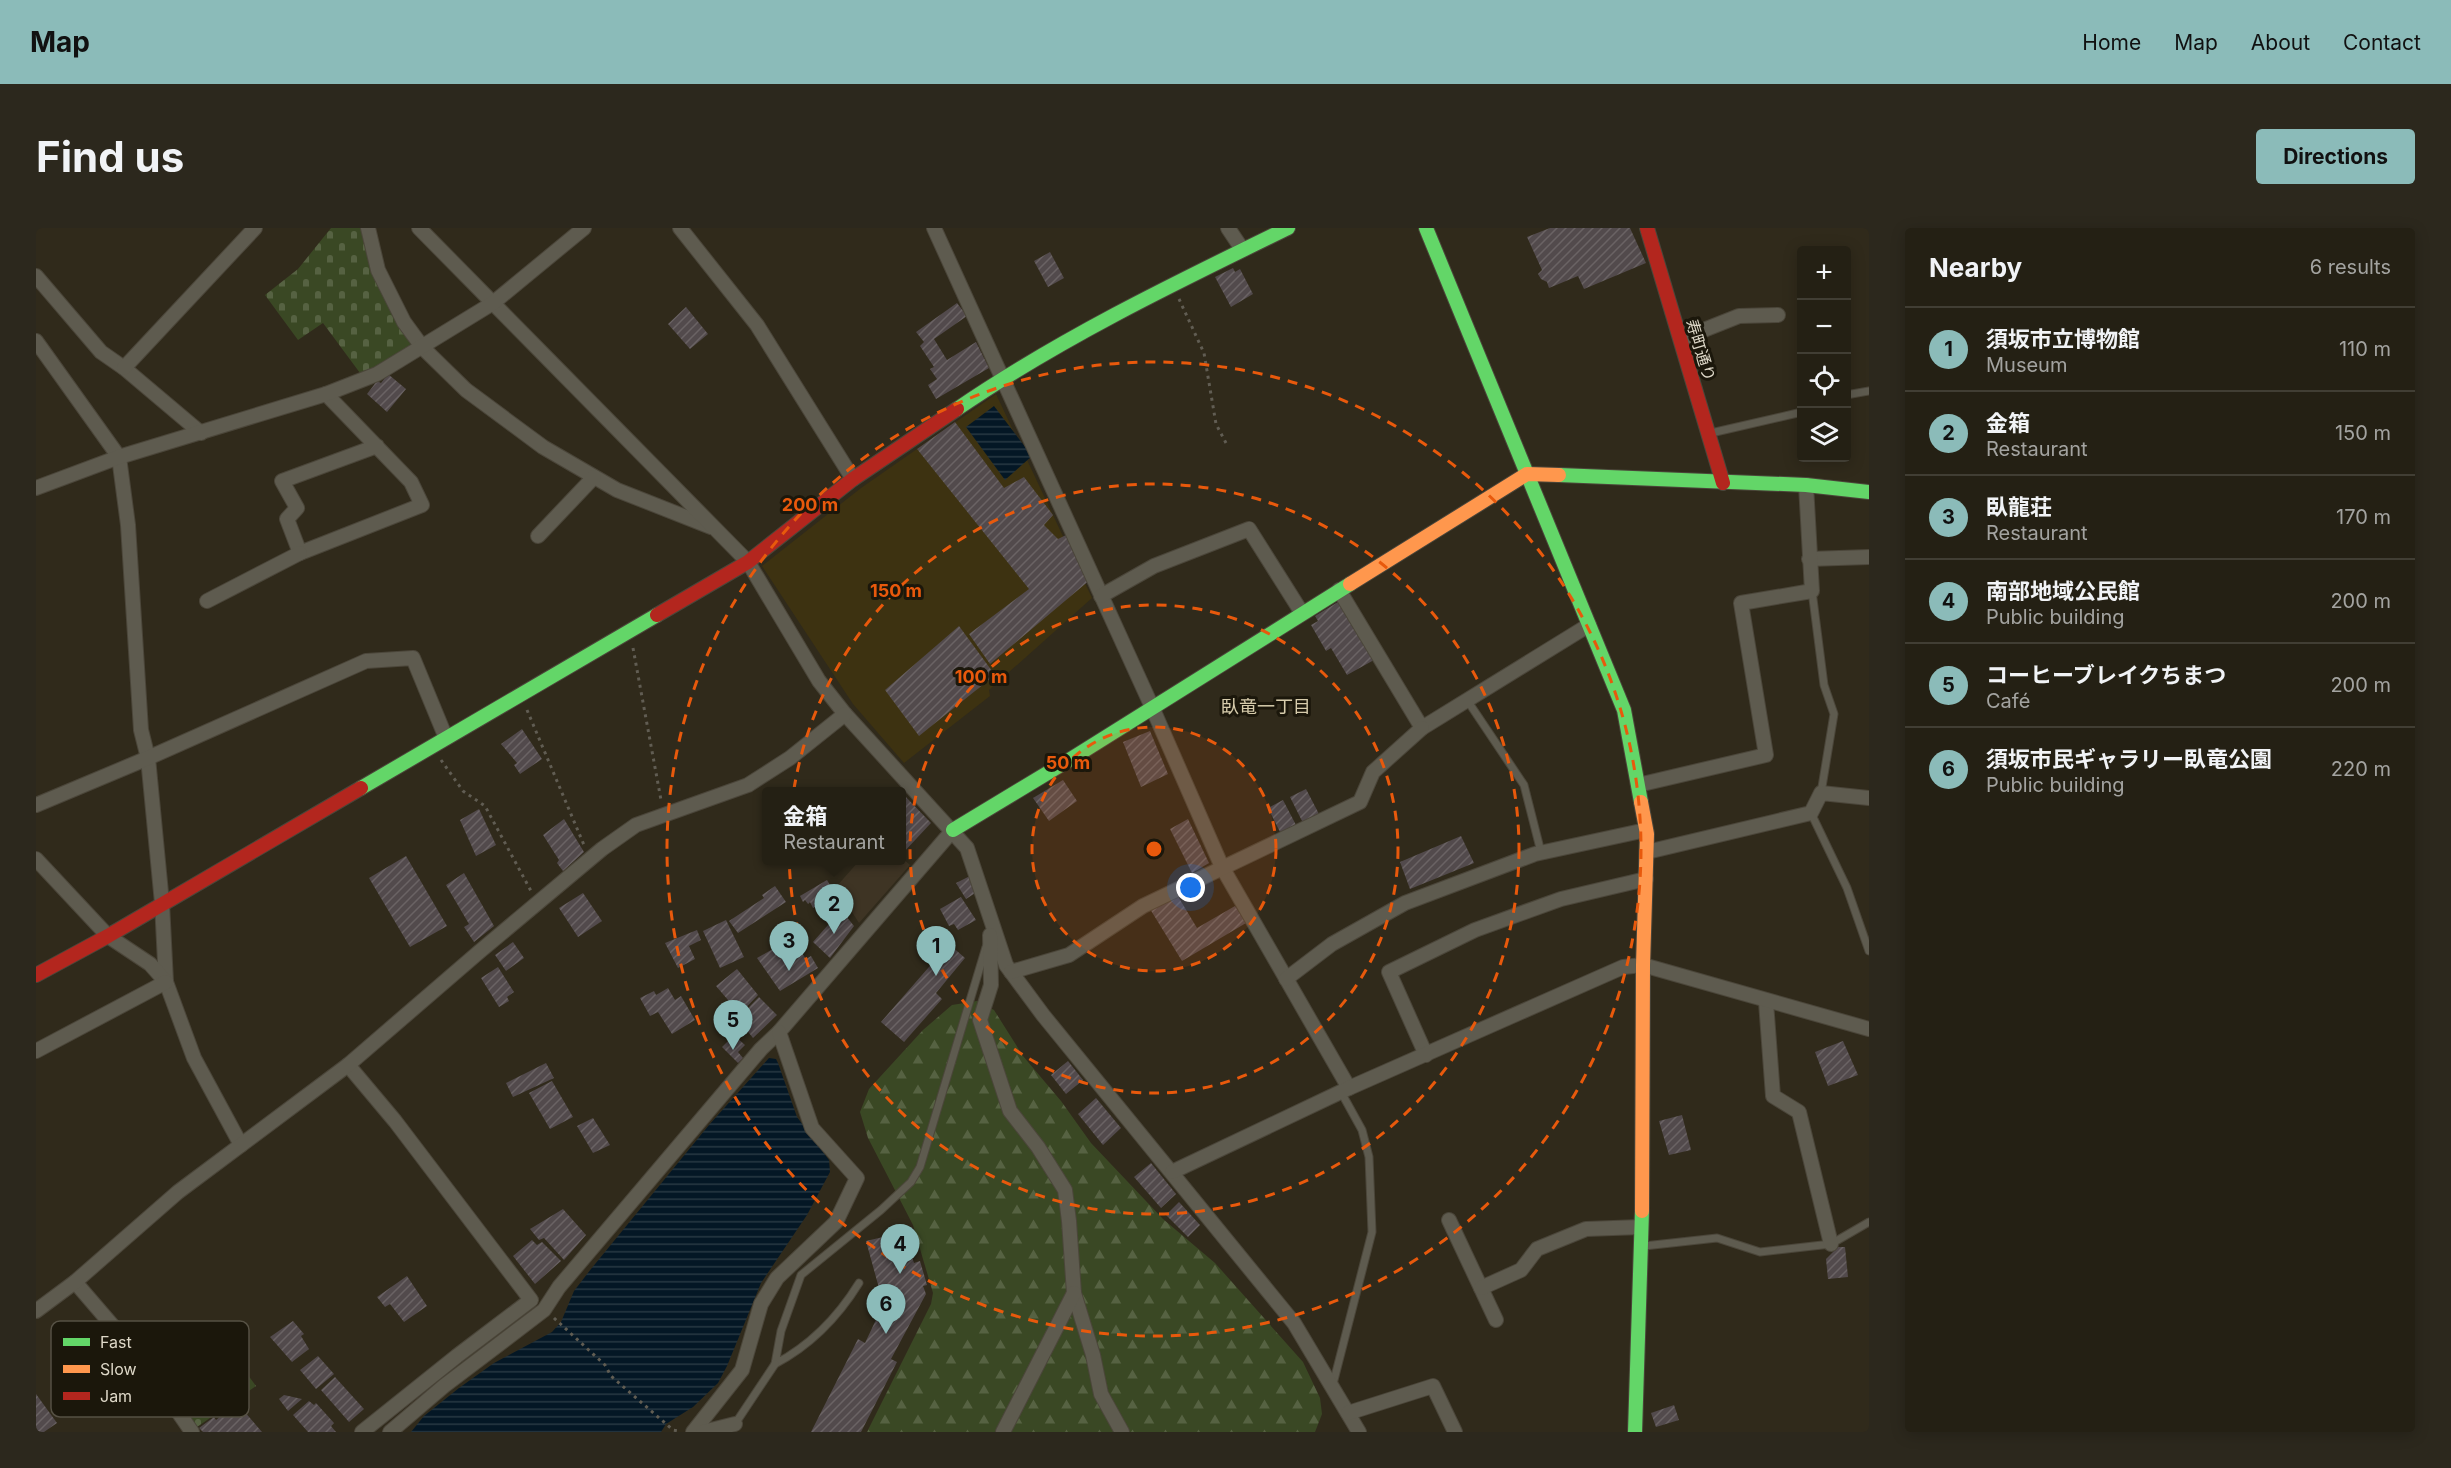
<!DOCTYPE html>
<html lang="en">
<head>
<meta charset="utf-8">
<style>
  :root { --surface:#242014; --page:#2c281d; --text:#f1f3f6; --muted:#a3a3a0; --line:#413e34; --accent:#8bbbb9 }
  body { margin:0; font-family:Inter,"Noto Sans JP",sans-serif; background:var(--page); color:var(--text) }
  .controls { position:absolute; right:18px; top:18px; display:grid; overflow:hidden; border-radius:6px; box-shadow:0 3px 15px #0003 }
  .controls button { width:54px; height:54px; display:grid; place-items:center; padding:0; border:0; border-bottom:2px solid var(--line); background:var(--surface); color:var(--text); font:30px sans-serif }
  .you { position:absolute; left:1155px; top:660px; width:21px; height:21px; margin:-15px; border:4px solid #fff; border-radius:50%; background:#1a73e8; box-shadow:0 0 0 9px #1a73e833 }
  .badge { display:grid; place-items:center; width:39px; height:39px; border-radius:50%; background:var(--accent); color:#111; font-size:20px; font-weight:700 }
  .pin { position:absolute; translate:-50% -50px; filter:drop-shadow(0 2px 3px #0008) }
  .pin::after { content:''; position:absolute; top:32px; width:21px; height:18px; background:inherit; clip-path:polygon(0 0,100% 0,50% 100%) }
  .popup { position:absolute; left:726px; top:559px; width:144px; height:78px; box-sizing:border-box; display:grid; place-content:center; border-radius:6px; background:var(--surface); filter:drop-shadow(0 2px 4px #0005); font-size:20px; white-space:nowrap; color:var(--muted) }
  .popup b { font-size:22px; color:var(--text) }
  .popup::after { content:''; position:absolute; left:50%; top:100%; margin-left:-12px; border:12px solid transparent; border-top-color:var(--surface) }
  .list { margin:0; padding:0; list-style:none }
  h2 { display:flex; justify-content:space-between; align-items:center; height:78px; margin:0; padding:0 24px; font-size:26px }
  h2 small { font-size:20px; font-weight:400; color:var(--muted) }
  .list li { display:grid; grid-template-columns:39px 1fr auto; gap:18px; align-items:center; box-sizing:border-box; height:84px; padding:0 24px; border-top:2px solid var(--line) }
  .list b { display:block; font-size:22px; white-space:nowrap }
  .list p { margin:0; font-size:20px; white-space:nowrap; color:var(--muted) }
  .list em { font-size:20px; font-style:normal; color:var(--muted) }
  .icon { flex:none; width:33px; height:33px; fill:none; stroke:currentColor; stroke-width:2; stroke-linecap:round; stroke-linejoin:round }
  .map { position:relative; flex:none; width:1833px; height:1204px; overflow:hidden; border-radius:6px }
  header { display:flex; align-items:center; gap:36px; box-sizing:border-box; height:84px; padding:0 30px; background:var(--accent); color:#111 }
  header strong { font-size:28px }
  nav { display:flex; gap:33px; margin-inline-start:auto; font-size:21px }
  .intro { display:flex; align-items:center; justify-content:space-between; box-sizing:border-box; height:144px; padding:0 36px }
  h1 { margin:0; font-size:42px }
  .button { padding:15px 27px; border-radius:6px; background:var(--accent); color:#111; font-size:21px; font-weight:700 }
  main { display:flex; gap:36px; padding:0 36px }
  aside { flex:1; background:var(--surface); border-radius:6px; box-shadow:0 3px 15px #0003 }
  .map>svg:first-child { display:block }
  .commercial { fill:#3e3424 }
  .built { fill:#3d3211 }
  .forest { fill:url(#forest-firs) }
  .cemetery { fill:url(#cemetery-stones) }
  .water { fill:url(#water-rules) }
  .building { fill:url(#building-hatch) }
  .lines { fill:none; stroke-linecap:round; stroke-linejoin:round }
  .lane-casing { stroke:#4b463a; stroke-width:9 }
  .street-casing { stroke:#4b463a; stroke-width:16 }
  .fast-casing { stroke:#4b463a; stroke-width:16 }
  .slow-casing { stroke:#4b463a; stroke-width:16 }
  .jam-casing { stroke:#4b463a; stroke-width:16 }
  .path { stroke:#615d53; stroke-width:3; stroke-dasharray:3 4.5; stroke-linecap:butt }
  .lane { stroke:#5e5b4f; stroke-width:7 }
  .street { stroke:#5e5b4f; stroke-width:14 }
  .fast { stroke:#63d668; stroke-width:14 }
  .slow { stroke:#ff974d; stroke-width:14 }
  .jam { stroke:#b3261e; stroke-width:14 }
  .ring { fill:none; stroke:#e8590c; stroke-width:3; stroke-dasharray:10 8 }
  .labels { text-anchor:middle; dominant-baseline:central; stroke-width:6; stroke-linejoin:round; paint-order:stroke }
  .street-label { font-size:16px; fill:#ded8c8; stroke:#1b170b }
  .neighbourhood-label { font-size:18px; fill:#d7ccac; stroke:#1b170b }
  .key { fill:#1b170b; stroke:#565144; stroke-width:1.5 }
  .key-label { font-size:16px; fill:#ded8c8 }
  .centre { fill:#e8590c; stroke:#1b170b; stroke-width:3 }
  .ring-label { font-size:18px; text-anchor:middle; font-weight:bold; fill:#e8590c; stroke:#1b170b; stroke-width:6; stroke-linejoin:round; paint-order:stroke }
</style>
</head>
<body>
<header>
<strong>Map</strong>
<nav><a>Home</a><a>Map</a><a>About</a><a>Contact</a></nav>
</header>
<div class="intro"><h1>Find us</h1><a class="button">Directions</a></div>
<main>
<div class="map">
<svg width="1833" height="1204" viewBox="0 0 1833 1204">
  <defs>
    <pattern id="forest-firs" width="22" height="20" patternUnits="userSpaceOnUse" patternTransform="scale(1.5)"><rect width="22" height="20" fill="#3a4824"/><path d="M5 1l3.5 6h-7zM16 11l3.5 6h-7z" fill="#566242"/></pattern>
    <pattern id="cemetery-stones" width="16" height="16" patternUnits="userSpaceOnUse" patternTransform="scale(1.5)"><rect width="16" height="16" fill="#3a4824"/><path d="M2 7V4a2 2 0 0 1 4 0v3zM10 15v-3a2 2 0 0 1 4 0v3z" fill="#566242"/></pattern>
    <pattern id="water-rules" width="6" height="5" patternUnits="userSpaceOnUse" patternTransform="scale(1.5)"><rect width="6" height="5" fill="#041725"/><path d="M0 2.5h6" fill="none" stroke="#283843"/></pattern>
    <pattern id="building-hatch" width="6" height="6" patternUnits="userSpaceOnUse" patternTransform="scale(1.5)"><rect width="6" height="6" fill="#524a4c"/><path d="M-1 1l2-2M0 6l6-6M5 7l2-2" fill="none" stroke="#6a6364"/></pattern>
  </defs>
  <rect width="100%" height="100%" fill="#302a1b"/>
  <polygon class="commercial" points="866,630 874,637 823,695 800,659 823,633 866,632"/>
  <polygon class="built" points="960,166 1056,370 953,462 954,468 868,535 817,476 726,338 825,260"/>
  <polygon class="forest" points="941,773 958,782 987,828 1025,873 1055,915 1127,991 1179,1035 1267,1134 1284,1170 1286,1186 1279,1204 831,1204 895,1076 897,1065 877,997 832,910 824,884 833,861 887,802 916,777"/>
  <g class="cemetery">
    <polygon points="295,0 328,0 378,117 345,136 324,145 287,95 262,112 229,67 262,41"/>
    <polygon points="192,1120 220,1158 161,1199 129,1154"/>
  </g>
  <g class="water">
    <polygon points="958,178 996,228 969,252 930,199"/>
    <polygon points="733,830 740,831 742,835 761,889 793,932 794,944 771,987 725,1055 691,1138 682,1155 657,1179 630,1196 625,1204 375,1204 388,1188 423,1160 458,1135 516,1104 525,1094 538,1063 555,1041 673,897"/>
  </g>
  <g class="building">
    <polygon points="1514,0 1594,0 1610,35 1548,61 1542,48 1513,60 1511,54 1505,51 1502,46 1506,42 1491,9"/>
    <polygon points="1014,24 1028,50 1012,59 998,33"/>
    <polygon points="1197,40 1199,44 1204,41 1217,66 1195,79 1179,49"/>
    <polygon points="921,75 931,88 898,111 911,132 940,114 953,140 900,171 892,157 901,151 894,141 898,139 884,118 888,114 880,104"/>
    <polygon points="650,79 672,106 654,121 632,96"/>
    <polygon points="352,146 370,161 351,184 331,166 341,153 345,155"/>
    <polygon points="919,194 968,260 988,249 1017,287 1008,297 1022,311 1032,306 1061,346 954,436 933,406 993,361 881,221"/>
    <polygon points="1302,374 1338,432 1311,447 1295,420 1290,423 1275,397 1282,393 1279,388"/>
    <polygon points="923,398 959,447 883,508 849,462"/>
    <polygon points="486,501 506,531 484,546 478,537 481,535 465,516"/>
    <polygon points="1114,503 1132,546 1105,559 1087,514"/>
    <polygon points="1027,552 1041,573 1013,593 997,570"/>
    <polygon points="1270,561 1283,586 1267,595 1254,569"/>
    <polygon points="867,566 895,595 866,626 866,568"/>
    <polygon points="1247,572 1260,597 1244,604 1232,580"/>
    <polygon points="443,581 460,617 440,628 424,592"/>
    <polygon points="528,591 548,624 527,643 521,635 523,632 507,607"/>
    <polygon points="1152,591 1173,635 1156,645 1134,601"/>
    <polygon points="1425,608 1438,635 1374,661 1364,634"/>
    <polygon points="370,628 411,698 374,719 333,650"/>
    <polygon points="428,645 458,698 438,714 428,699 433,696 410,657"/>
    <polygon points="934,648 941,664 930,671 920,655"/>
    <polygon points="791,652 810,684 791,695 780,678 777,680 774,674 772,676 769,672 767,674 764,668"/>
    <polygon points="739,658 750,674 702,705 693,693 728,670 726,667"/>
    <polygon points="547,665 566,693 542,709 523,680"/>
    <polygon points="1140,665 1161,700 1199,678 1210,695 1146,733 1114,681"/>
    <polygon points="925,669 940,692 922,702 918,696 913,698 904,681"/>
    <polygon points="810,688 818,698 794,730 777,714 792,697"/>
    <polygon points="690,692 708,729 684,740 667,703"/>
    <polygon points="661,702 665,712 653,718 659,731 642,740 629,715"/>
    <polygon points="477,714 488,730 470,743 459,727"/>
    <polygon points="913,716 929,730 900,765 906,771 868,814 845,794"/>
    <polygon points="742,718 750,728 756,724 760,730 766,725 770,731 775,728 782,740 744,763 721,730"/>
    <polygon points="462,739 478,764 471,769 473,773 463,779 445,750"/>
    <polygon points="701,741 722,767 704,786 680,758"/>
    <polygon points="632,760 639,772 645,768 659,792 636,806 622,784 614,788 604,770 618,763 620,767"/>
    <polygon points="723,769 741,787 717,810 709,800 717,793 708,784"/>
    <polygon points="698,807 709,817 702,824 707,830 702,835 686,819"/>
    <polygon points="1807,813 1822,847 1792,858 1779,824"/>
    <polygon points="1032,833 1047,852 1030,866 1015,847"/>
    <polygon points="510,835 518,850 477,869 470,855"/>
    <polygon points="516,853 537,889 514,901 493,865"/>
    <polygon points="1060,870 1085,900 1067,917 1042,886"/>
    <polygon points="1646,887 1655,922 1633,927 1623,893"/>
    <polygon points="557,890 574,917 557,925 541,898"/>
    <polygon points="1115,935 1140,966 1125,980 1098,949"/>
    <polygon points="1143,974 1164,997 1152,1009 1130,987"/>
    <polygon points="527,981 550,1007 528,1032 508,1010 503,1012 494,1001"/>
    <polygon points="868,1004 878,1035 884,1033 891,1057 887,1058 890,1066 855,1131 861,1134 825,1204 775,1204 822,1111 829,1115 846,1079 855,1085 853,1069 846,1071 830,1013"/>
    <polygon points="496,1012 501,1017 506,1014 525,1033 499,1056 477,1028"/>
    <polygon points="1802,1019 1809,1019 1812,1049 1792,1051 1790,1031"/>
    <polygon points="371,1048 391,1078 368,1094 354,1076 349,1079 341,1069"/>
    <polygon points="257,1093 268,1106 265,1108 273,1121 256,1134 234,1109"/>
    <polygon points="282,1128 298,1146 280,1161 264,1142"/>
    <polygon points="299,1149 328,1181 313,1194 285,1162"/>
    <polygon points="0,1166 21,1195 8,1204 0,1204"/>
    <polygon points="248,1167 266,1171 252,1183 243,1171"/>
    <polygon points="273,1173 278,1177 280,1175 298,1195 295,1198 300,1204 272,1204 257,1187"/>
    <polygon points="201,1175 226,1204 167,1204 163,1200 178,1189 180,1192"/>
    <polygon points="1638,1177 1643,1192 1620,1199 1615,1185"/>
  </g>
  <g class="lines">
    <defs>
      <g id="lane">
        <polyline points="1810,167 1833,163"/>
        <polyline points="1675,205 1766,184"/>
        <polyline points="1776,363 1788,457 1798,486 1785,565"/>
        <polyline points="1431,472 1488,557 1505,624"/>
        <polyline points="1775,585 1811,660 1833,723"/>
        <polyline points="1608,1018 1681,1010 1724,1024 1795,1016 1833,994"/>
        <path d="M823,1055C802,1089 775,1117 739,1136L745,1103L765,1047L845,982L875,954L884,939L950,719"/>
        <polyline points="1297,1156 1336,1004 1333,929 1326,902 1305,864"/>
        <polyline points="699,1196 739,1136"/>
      </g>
      <g id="street">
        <polyline points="332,0 342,42 368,94 387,120 430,162 507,219 581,262 675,299"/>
        <polyline points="383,0 712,334 783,453 809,486 931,620 970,737 1007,787 1258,1095 1323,1204"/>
        <polyline points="644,0 721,97 817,251"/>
        <polyline points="898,0 1116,479 1186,639 1313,860"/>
        <polyline points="1192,0 1206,21"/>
        <polyline points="0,48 65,124 88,140 165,205"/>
        <polyline points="1645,111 1703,88 1742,87"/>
        <polyline points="0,113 83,229 92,297 105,502 112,530 126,675 130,754 158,830 205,917"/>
        <polyline points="88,140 219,0"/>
        <polyline points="290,166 375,254 386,277 264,325 251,291 261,280 246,253 341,218"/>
        <polyline points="0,260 83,229 290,166 341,146 457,75 548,0"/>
        <polyline points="502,308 558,249"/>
        <polyline points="1773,331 1833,329"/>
        <polyline points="1303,362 1386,500 1553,397"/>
        <polyline points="1065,368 1118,338 1213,301 1266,385"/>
        <polyline points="171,373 264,325"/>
        <polyline points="1602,557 1730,527 1705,375 1776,363 1770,257"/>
        <polyline points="0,577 112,530 330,433 377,430 410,510"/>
        <polyline points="1611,624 1775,585 1785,565 1833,570"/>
        <polyline points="0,631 72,708 114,736 130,754"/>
        <polyline points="954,707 955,757 944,792 974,883 1002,919 1029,962 1033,993 1038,1065 1057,1127 1065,1166 1086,1204"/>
        <polyline points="975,744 1033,727 1107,678 1324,574 1337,544 1386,500"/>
        <polyline points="1250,751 1296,716 1369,675 1499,626 1610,602"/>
        <polyline points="1730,774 1737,868 1763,884 1795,1016"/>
        <polyline points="0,823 130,754"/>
        <polyline points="1390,827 1353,744 1439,702 1525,671 1610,651"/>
        <polyline points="312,837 359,893 495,1072 421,1128 326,1204"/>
        <polyline points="1136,944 1313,860 1587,739 1607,737 1833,801"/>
        <polyline points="1413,992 1460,1092"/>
        <polyline points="39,1054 107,1133 156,1204"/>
        <polyline points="1445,1060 1485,1042 1501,1021 1550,1001 1605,999"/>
        <polyline points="0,1083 39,1054 142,964 312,837 443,724 566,621 600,597 712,557 754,530 809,486"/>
        <polyline points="1312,1185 1397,1158 1419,1204"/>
        <polyline points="354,1204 408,1158 508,1082 523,1059 725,821 743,804 917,602"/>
        <polyline points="657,1204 706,1142 725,1076 741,1050 800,994 821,950 776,900 743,804"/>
        <polyline points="667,1204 699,1196"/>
        <polyline points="967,1204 1038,1065"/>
      </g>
      <g id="fast">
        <polyline points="1390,0 1588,482 1605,574"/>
        <path d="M921,181C1025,110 1139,55 1252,0"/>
        <polyline points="1523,247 1770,257 1833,264"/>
        <polyline points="325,560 621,387"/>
        <polyline points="917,602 1038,529 1314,356"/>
        <polyline points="1599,1204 1606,983"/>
      </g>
      <g id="slow">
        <polyline points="1314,356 1491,246 1523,247"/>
        <polyline points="1605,574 1611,606 1607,737 1606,983"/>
      </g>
      <g id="jam">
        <polyline points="1611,0 1687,255"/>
        <polyline points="621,387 712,334 817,251 921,181"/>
        <polyline points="0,747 72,708 325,560"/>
      </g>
    </defs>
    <use href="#lane" class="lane-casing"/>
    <use href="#street" class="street-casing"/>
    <use href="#fast" class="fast-casing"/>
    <use href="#slow" class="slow-casing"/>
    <use href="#jam" class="jam-casing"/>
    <g class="path">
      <polyline points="1143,71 1168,125 1180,196 1190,215"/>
      <polyline points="597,420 625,572"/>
      <polyline points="491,482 548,617"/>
      <polyline points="405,532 427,563 449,578 495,663"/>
      <polyline points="518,1090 569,1137 575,1148 637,1202 643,1203"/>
    </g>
    <use href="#lane" class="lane"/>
    <use href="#street" class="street"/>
    <use href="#fast" class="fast"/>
    <use href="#slow" class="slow"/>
    <use href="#jam" class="jam"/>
  </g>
  <circle cx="1118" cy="621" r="122" fill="#e8590c" fill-opacity=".12"/>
  <g class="ring">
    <circle cx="1118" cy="621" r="122"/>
    <circle cx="1118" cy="621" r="244"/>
    <circle cx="1118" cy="621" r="365"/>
    <circle cx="1118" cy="621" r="487"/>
  </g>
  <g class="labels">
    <g class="street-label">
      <text transform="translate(1665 122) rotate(73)">寿町通り</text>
    </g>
    <g class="neighbourhood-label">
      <text x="1230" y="478">臥竜一丁目</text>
    </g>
  </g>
  <rect x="15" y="1093" width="198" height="96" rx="9" class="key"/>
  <rect x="27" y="1110" width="27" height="8" fill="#63d668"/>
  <rect x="27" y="1137" width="27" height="8" fill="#ff974d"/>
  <rect x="27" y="1164" width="27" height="8" fill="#b3261e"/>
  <g class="key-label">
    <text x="64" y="1120">Fast</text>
    <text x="64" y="1147">Slow</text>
    <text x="64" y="1174">Jam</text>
  </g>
  <circle cx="1118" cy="621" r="9" class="centre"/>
  <g class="ring-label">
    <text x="774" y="283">200 m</text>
    <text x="860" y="369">150 m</text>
    <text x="945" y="455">100 m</text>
    <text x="1032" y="541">50 m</text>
  </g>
</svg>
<div class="controls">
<button>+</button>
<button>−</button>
<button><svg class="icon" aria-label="locate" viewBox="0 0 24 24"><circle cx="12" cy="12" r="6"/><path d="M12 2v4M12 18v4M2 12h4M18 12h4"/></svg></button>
<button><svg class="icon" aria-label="layers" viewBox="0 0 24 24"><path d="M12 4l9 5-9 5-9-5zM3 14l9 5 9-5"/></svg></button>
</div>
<div class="you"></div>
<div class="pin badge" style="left:900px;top:748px">1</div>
<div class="pin badge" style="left:798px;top:706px">2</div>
<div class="popup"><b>金箱</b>Restaurant</div>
<div class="pin badge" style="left:753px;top:743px">3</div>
<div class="pin badge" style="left:864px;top:1046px">4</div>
<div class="pin badge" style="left:697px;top:822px">5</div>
<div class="pin badge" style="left:850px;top:1106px">6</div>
</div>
<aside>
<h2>Nearby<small>6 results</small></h2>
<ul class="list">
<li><span class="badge">1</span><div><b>須坂市立博物館</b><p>Museum</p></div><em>110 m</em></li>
<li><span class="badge">2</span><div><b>金箱</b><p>Restaurant</p></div><em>150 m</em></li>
<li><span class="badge">3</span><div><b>臥龍荘</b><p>Restaurant</p></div><em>170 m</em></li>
<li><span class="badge">4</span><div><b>南部地域公民館</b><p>Public building</p></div><em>200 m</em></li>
<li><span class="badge">5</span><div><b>コーヒーブレイクちまつ</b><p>Café</p></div><em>200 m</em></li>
<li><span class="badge">6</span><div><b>須坂市民ギャラリー臥竜公園</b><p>Public building</p></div><em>220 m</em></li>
</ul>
</aside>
</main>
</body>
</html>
